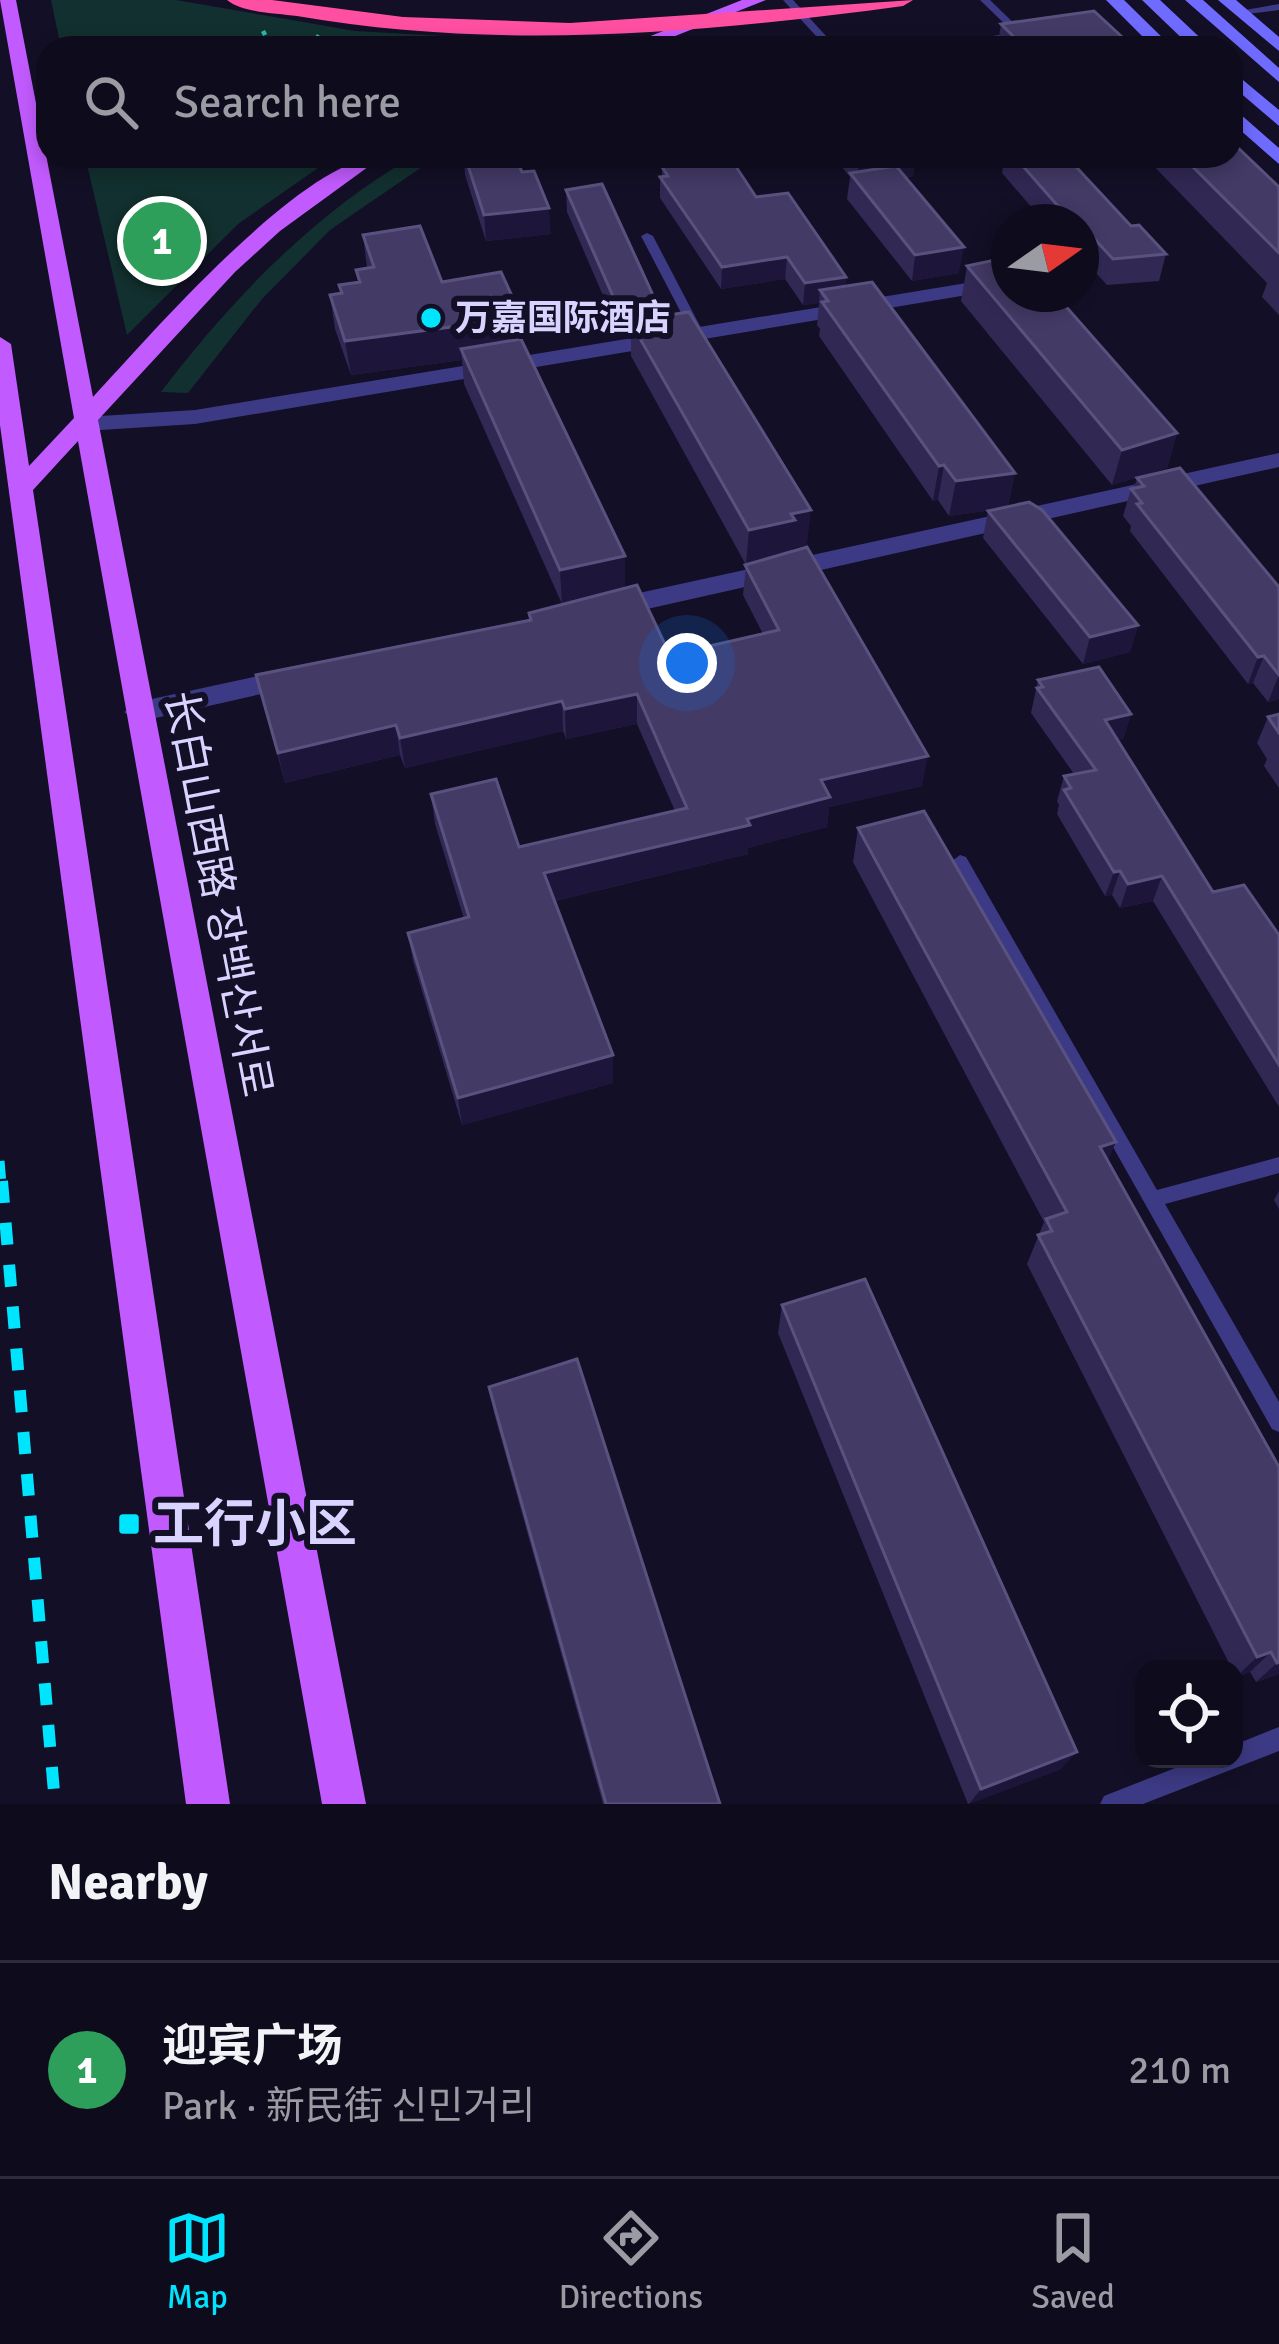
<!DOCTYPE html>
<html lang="en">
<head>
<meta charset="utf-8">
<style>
  :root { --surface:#0e0b1c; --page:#1c1929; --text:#f1f3f6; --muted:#9b9ba3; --line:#2e2b3b; --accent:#00e5ff }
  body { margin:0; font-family:Signika,"Noto Sans SC","Noto Sans KR",sans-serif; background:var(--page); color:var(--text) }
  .controls { position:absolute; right:36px; bottom:36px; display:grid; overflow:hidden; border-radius:24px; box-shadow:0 6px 18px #0003 }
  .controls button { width:108px; height:108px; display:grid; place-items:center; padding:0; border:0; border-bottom:3px solid var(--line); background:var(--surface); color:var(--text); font:60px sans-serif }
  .compass { position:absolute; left:991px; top:204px; width:108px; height:108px; border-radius:50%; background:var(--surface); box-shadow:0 6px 18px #0003; rotate:76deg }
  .you { position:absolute; left:687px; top:663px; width:42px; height:42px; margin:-30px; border:9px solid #fff; border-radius:50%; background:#1a73e8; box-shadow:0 0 0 18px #1a73e833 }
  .badge { display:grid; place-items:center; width:78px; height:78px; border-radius:50%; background:var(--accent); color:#fff; font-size:39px; font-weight:700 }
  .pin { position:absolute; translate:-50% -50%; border:6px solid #fff; box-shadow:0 3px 12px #0006 }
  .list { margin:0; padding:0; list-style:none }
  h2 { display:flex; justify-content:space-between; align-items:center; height:156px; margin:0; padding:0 48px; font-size:51px }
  h2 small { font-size:39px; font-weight:400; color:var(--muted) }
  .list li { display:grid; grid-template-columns:78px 1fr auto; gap:36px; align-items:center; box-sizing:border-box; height:216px; padding:0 48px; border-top:3px solid var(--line) }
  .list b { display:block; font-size:45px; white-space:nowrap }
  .list p { margin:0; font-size:39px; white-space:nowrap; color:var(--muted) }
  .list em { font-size:39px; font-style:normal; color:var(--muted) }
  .icon { flex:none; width:66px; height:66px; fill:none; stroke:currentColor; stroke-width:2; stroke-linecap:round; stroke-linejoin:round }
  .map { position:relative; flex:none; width:1279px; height:1804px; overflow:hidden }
  .search { position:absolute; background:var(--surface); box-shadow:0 6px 18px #0003; left:36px; right:36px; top:36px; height:132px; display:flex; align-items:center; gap:30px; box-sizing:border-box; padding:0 42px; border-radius:36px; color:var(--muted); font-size:45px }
  .sheet { height:372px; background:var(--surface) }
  nav { display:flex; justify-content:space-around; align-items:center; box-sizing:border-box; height:168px; border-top:3px solid var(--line); background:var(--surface); font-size:33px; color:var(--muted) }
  nav a { display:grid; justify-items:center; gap:6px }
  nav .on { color:var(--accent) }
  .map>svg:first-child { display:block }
  .green { fill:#12302f }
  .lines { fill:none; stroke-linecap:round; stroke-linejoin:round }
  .path { stroke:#2fb8b0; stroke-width:4.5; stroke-dasharray:4.5 6; stroke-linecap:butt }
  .lane { fill:#3d3a85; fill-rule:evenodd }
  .street { fill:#3d3a85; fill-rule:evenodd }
  .secondary { fill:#6f6bff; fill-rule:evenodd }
  .primary { fill:#c25bff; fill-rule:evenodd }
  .highway { fill:#ff4fa3; fill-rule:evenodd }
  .rail-far1 { stroke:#00e5ff; stroke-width:9; stroke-dasharray:18 15; stroke-linecap:butt }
  .rail { stroke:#00e5ff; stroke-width:12; stroke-dasharray:22 20; stroke-linecap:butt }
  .wall { fill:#312854 }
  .shaded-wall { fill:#1d163a }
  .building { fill:#433a66; stroke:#5a527e; stroke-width:3 }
  .poi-dot { fill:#00e5ff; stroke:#130f26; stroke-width:4.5 }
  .labels { text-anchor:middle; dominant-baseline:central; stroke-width:12; stroke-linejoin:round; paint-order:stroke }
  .far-poi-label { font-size:36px; font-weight:bold; fill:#d9d4ff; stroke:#130f26; text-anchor:start }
  .street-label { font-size:42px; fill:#d9d4ff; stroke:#130f26 }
  .near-poi-label { font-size:51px; font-weight:bold; fill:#d9d4ff; stroke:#130f26; text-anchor:start }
</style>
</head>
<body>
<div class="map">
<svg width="1279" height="1804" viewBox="0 0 1279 1804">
  <rect width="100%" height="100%" fill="#130f26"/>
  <g class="green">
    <polygon points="51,0 176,0 355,31 550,42 562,48 61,48"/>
    <polygon points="85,156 335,156 238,224 127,335"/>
    <path d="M414,156H438L330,230L262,299L188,393L161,392C231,300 313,214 414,156Z"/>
  </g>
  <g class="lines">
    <g class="path">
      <polyline points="263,31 272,48"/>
      <polyline points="311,48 319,35"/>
    </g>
    <g class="lane">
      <polygon points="783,0 793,0 837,48 827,48"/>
      <polygon points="980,0 990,0 1024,33 1024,37 948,48 922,48 927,45 1014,33"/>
      <polygon points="1279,4 1279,10 1239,15 1234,12"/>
      <polygon points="647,233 653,236 701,328 699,331 689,328 641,236"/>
      <polygon points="960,855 966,857 1157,1190 1279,1157 1279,1173 1165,1204 1279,1402 1279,1432 1272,1429 954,865 952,861"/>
      <polygon points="1279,1727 1279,1751 1143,1804 1100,1804 1104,1796 1198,1759 1234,1759 1234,1745"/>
    </g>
    <g class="street">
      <polygon points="1009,276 1009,288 195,424 85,431 74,424 85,417 195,410"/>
      <polygon points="1279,453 1279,467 607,618 594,609 607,600"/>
      <polygon points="296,668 305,670 309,677 305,684 138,722 124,712 138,702"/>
    </g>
    <g class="secondary">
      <polygon points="1106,0 1124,0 1173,48 1154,48"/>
      <polygon points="1142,0 1160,0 1211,48 1192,48"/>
      <polygon points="1185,0 1203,0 1279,68 1279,82"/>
      <polygon points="1218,0 1236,0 1279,37 1279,51"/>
      <polygon points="1231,70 1279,110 1279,126 1231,85"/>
      <polygon points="1231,106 1279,148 1279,164 1231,122"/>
    </g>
    <g class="primary">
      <path d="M0,0H16L93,397C148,338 304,156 383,156L280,231L235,272L98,420L366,1804H322L78,441L33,490L230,1804H186L0,425V337L11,344L29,466L74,418Z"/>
      <polygon points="742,0 766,0 645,48 620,48"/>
    </g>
    <path class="highway" d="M227,0H272L403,17L570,23L913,0L903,6C703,33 498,51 297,16C276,13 243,13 227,0Z"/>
    <polyline class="rail-far1" points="0,1161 2,1184"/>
    <polyline class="rail" points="2,1181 55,1804"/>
  </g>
  <g class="wall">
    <polygon points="1001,24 1134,48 997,48"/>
    <polygon points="464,156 515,156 551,234 486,241 465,175"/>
    <polygon points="833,156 916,156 913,176 906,178 959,273 912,281 847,199 850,177"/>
    <polygon points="1005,156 1066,156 1131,226 1166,254 1159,281 1107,285 1085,261 1081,261 1081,222 1044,222 1002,173"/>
    <polygon points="1144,156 1231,156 1279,187 1279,315 1262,297 1267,283"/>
    <polygon points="662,167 846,277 845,286 1015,473 1008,506 1138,625 1130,652 1083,664 983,538 988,511 992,510 949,516 938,500 933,501 819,336 820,329 817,325 819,303 803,305 785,279 721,289 660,198 660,177 662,177"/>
    <polygon points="566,190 658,317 807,545 792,548 792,552 922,786 829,807 827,827 748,848 748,854 555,901 613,1083 462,1125 413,961 408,933 464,919 435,824 431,794 519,847 675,811 637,724 566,739 563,731 405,768 400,755 285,783 256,675 529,621 529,613 562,604 464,384 462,360 351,375 335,329 330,295 340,294 339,285 358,282 356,270 367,268 363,235 442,282 520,339 625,588 670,655 763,634 743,595 746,565 631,356 631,334 620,335 567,212"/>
    <polygon points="967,266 1177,433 1167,468 1112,485 961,301"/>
    <polygon points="1137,478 1279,587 1279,699 1268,702 1253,683 1248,684 1130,531 1131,526 1123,516 1131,489 1134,488"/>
    <polygon points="1038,680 1131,714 1123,739 1117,740 1213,892 1279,935 1279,1107 1153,901 1120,908 1112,895 1105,896 1057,814 1059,805 1057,801 1064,776 1074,774 1031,713"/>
    <polygon points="1279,714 1279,788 1264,766 1267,759 1257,743 1268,717"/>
    <polygon points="858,828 1108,1162 1279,1467 1279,1674 1256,1682 1250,1672 1236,1677 1234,1669 1232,1669 1027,1264 1044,1222 853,862"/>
    <polygon points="1279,1191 1279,1209 1274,1200"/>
    <polygon points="782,1305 1061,1769 968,1804 778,1333"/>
    <polygon points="489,1387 720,1804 603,1804 494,1413"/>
  </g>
  <g class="shaded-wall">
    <polygon points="859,156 916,156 913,176 859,185 857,182"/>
    <polygon points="549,208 551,234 486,241 484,215"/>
    <polygon points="1090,234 1085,261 1081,261 1084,235"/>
    <polygon points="964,247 959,273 912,281 915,255"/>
    <polygon points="787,257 785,279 721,289 722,267"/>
    <polygon points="846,277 843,299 820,290 819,303 803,305 805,283"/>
    <polygon points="658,306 658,329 630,321 631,334 620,335 620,312"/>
    <polygon points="518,309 520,344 461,349 462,360 351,375 345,341"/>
    <polygon points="1177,433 1167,468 1112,485 1122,450"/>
    <polygon points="944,465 938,500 933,501 939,466"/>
    <polygon points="1015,473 1008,508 949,516 956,481"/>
    <polygon points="811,510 807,545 792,548 791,555 746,565 749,530 791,514"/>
    <polygon points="625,556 625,591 562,605 560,570"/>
    <polygon points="1138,625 1130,652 1083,664 1090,637"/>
    <polygon points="1264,656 1253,683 1248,684 1258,657"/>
    <polygon points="1279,675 1279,699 1268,702"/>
    <polygon points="637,694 637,724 566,739 565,709"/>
    <polygon points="562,701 563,731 405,768 400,738"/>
    <polygon points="1131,714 1123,739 1097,745 1105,720"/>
    <polygon points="396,725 400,755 285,783 278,753"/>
    <polygon points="928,756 922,786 829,807 827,827 748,848 748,854 546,903 544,873 747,819 821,780"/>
    <polygon points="1120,871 1112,895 1105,896 1114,872"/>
    <polygon points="1162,876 1153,901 1120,908 1128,884"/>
    <polygon points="613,1055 613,1083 462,1125 458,1098"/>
    <polygon points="1116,1142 1103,1173 1100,1147"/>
    <polygon points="1271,1652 1250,1672 1236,1677 1257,1657"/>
    <polygon points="1279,1662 1279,1674 1256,1682 1277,1663"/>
    <polygon points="1077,1752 1061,1769 969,1804 981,1789"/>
  </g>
  <g class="building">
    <polygon points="1094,11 1134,48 1025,48 1001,24"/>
    <polygon points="1231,141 1279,187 1279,253 1182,156 1231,156"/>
    <polygon points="465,156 515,156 522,172 534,171 549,208 484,215"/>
    <polygon points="1014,156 1066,156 1131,226 1139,225 1166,254 1113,259 1090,234 1084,235 1081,232 1081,222 1072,222"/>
    <polygon points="731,159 756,197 788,193 846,277 805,283 787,257 722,267 660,177 668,176 662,167"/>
    <polygon points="896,166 964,247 915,255 850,173"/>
    <polygon points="602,184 658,306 620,312 566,190"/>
    <polygon points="420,226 442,282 501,272 518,309 507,311 511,319 345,341 330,295 342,293 339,285 360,282 356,270 374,267 363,235"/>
    <polygon points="1009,257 1009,294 1055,294 1177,433 1122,450 967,266"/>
    <polygon points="872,282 1015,473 956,481 944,465 939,466 822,302 828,301 820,290"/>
    <polygon points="689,312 811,510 791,514 795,520 749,530 630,321"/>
    <polygon points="521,339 625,556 560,570 461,349"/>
    <polygon points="1180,468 1279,587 1279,675 1264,656 1258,657 1137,504 1142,503 1131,489 1144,486 1137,478"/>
    <polygon points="1029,502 1042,510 1138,625 1090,637 988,511"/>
    <polygon points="807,547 928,756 821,780 830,797 747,819 750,825 544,873 613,1055 458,1098 408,933 469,917 431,794 496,779 519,847 687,808 637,694 565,709 562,701 400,738 396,725 278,753 256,675 531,620 529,613 637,585 670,655 779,630 745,565"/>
    <polygon points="1099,667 1131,714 1105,720 1213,892 1244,885 1279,935 1279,1065 1162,876 1128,884 1120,871 1114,872 1064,790 1071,788 1064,776 1096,770 1037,688 1043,687 1038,680"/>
    <polygon points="1279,714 1279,733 1268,717"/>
    <polygon points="924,811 1116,1142 1100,1147 1279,1467 1279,1662 1277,1663 1271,1652 1257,1657 1038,1235 1052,1231 1046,1219 1067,1212 858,828"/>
    <polygon points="865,1279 1077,1752 981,1789 782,1305"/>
    <polygon points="577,1359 720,1804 606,1804 489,1387"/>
  </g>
  <g class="poi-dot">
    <circle cx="431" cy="318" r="12"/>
    <rect x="117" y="1512" width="24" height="24" rx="6"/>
  </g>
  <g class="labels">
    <g class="far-poi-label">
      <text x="455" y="318">万嘉国际酒店</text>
    </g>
    <g class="street-label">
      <text transform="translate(218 894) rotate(79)">长白山西路 장백산서로</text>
    </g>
    <g class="near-poi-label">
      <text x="153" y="1524">工行小区</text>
    </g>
  </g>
</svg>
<div class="controls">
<button><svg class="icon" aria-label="locate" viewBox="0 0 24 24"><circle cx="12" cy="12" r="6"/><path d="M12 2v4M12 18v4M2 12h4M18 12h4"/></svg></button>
</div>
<svg class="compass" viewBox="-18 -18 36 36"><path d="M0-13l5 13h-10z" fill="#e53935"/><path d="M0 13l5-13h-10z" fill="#9b9ba3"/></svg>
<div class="you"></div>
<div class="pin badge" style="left:162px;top:241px;background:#2e9e5b">1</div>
<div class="search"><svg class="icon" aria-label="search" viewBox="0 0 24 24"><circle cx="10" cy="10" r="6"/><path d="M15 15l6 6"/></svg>Search here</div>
</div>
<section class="sheet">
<h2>Nearby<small></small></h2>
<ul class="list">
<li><span class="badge" style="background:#2e9e5b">1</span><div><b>迎宾广场</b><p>Park · 新民街 신민거리</p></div><em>210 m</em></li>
</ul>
</section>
<nav>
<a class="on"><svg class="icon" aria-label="map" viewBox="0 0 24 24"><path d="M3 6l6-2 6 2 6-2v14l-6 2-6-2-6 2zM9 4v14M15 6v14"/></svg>Map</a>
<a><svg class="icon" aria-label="directions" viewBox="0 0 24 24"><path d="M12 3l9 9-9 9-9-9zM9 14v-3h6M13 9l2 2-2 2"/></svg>Directions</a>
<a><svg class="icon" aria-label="saved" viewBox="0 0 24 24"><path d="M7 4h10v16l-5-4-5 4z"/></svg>Saved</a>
</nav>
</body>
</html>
